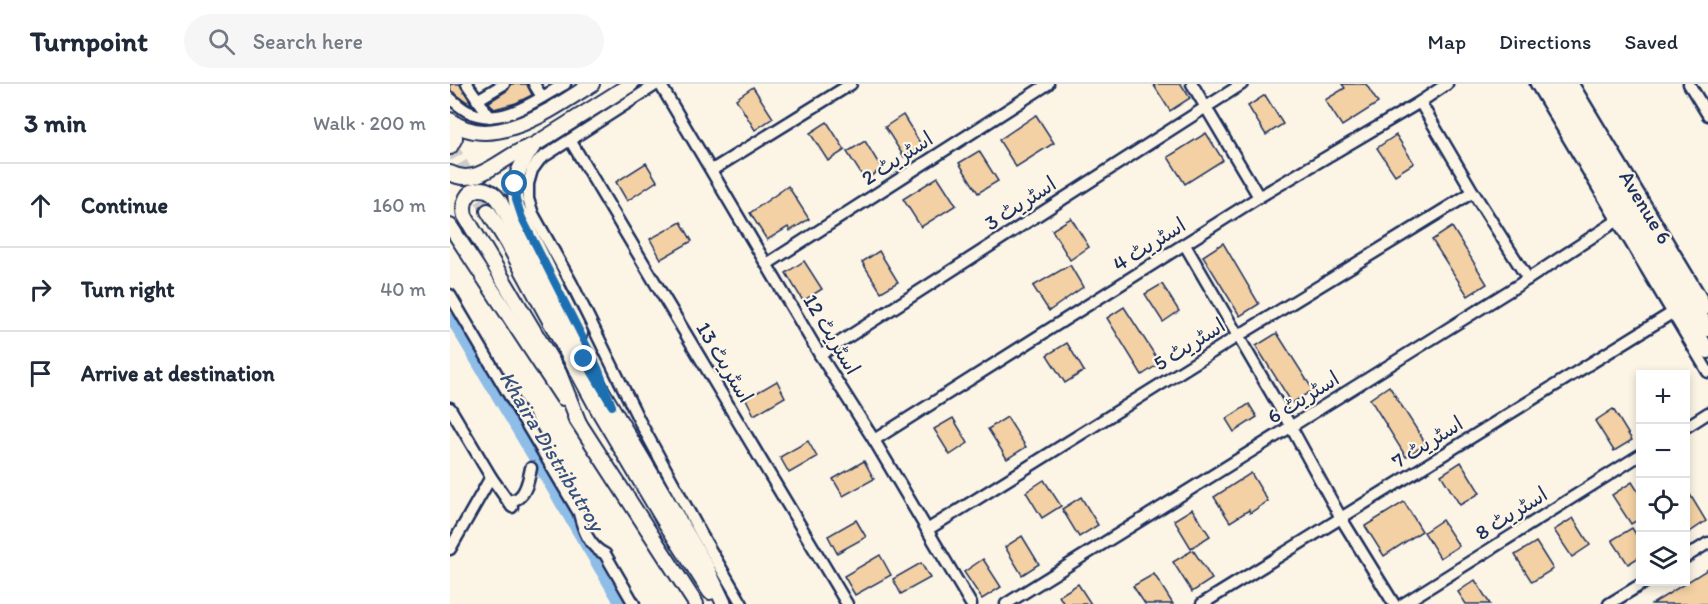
<!DOCTYPE html>
<html lang="en">
<head>
<meta charset="utf-8">
<style>
  :root { --surface:#fff; --page:#f6f6f7; --text:#1f2937; --muted:#747a83; --line:#e0e1e3 }
  body { margin:0; font-family:Itim,"Playpen Sans Arabic",sans-serif; background:var(--page); color:var(--text) }
  .controls { position:absolute; right:18px; bottom:18px; display:grid; overflow:hidden; border-radius:0px; box-shadow:0 3px 9px #0003 }
  .controls button { width:54px; height:54px; display:grid; place-items:center; padding:0; border:0; border-bottom:2px solid var(--line); background:var(--surface); color:var(--text); font:30px sans-serif }
  .stop { position:absolute; width:18px; height:18px; margin:-14px; border:4px solid #1f6fb2; border-radius:50%; background:#fff }
  .stop.end { background:#1f6fb2; border-color:#fff; box-shadow:0 2px 6px #0008 }
  .list { margin:0; padding:0; list-style:none }
  h2 { display:flex; justify-content:space-between; align-items:center; height:78px; margin:0; padding:0 24px; font-size:26px }
  h2 small { font-size:20px; font-weight:400; color:var(--muted) }
  .list li { display:grid; grid-template-columns:39px 1fr auto; gap:18px; align-items:center; box-sizing:border-box; height:84px; padding:0 24px; border-top:2px solid var(--line) }
  .list b { display:block; font-size:22px; white-space:nowrap }
  .list em { font-size:20px; font-style:normal; color:var(--muted) }
  .icon { flex:none; width:33px; height:33px; fill:none; stroke:currentColor; stroke-width:2; stroke-linecap:round; stroke-linejoin:round }
  .map { position:relative; flex:none; width:1258px; height:520px; overflow:hidden }
  header { display:flex; align-items:center; gap:36px; box-sizing:border-box; height:84px; padding:0 30px; background:var(--surface); border-bottom:2px solid var(--line) }
  header strong { font-size:28px }
  nav { display:flex; gap:33px; margin-inline-start:auto; font-size:21px }
  .search { width:420px; height:54px; background:var(--page); display:flex; align-items:center; gap:15px; box-sizing:border-box; padding:0 21px; border-radius:33px; color:var(--muted); font-size:22px }
  main { display:flex }
  aside { flex:1; background:var(--surface) }
  .map>svg:first-child { display:block }
  .lines { fill:none; stroke-linecap:round; stroke-linejoin:round }
  .canal { stroke:#8ebde8; stroke-width:10 }
  .building { fill:#f3d1a4; stroke:#1b2f5e; stroke-width:1.5 }
  .major-tunnel { stroke:#cfcdca; stroke-width:14; stroke-dasharray:14 7; stroke-linecap:butt }
  .minor-casing { stroke:#1b2f5e; stroke-width:15 }
  .major-casing { stroke:#1b2f5e; stroke-width:18 }
  .minor { stroke:#fcf5e5; stroke-width:10 }
  .major { stroke:#fcf5e5; stroke-width:14 }
  .route { stroke:#1f6fb2; stroke-width:8 }
  .labels { text-anchor:middle; dominant-baseline:central; stroke-width:4.5; stroke-linejoin:round; paint-order:stroke }
  .street-label { font-size:21px; fill:#1b2f5e; stroke:#fcf5e5 }
  .water-label { font-size:22px; font-style:italic; fill:#385280; stroke:#fcf5e5 }
</style>
</head>
<body>
<header>
<strong>Turnpoint</strong>
<div class="search"><svg class="icon" aria-label="search" viewBox="0 0 24 24"><circle cx="10" cy="10" r="6"/><path d="M15 15l6 6"/></svg>Search here</div>
<nav><a>Map</a><a>Directions</a><a>Saved</a></nav>
</header>
<main>
<aside>
<h2>3 min<small>Walk · 200 m</small></h2>
<ul class="list">
<li><svg class="icon" aria-label="ahead" viewBox="0 0 24 24"><path d="M12 20V5M6 11l6-6 6 6"/></svg><div><b>Continue</b></div><em>160 m</em></li>
<li><svg class="icon" aria-label="right" viewBox="0 0 24 24"><path d="M7 20v-9h11M14 6l5 5-5 5"/></svg><div><b>Turn right</b></div><em>40 m</em></li>
<li><svg class="icon" aria-label="arrive" viewBox="0 0 24 24"><path d="M6 21V4h12l-3 4 3 4H6"/></svg><div><b>Arrive at destination</b></div></li>
</ul>
</aside>
<div class="map">
<svg width="1258" height="520" viewBox="0 0 1258 520">
  <rect width="100%" height="100%" fill="#fcf5e5"/>
  <filter id="ink" filterUnits="userSpaceOnUse"><feTurbulence type="fractalNoise" baseFrequency=".0167" numOctaves="2"/><feDisplacementMap in="SourceGraphic" scale="12" xChannelSelector="R" yChannelSelector="G"/><feConvolveMatrix kernelMatrix="1 2 1 2 8 2 1 2 1" color-interpolation-filters="sRGB"/></filter>
  <g filter="url(#ink)">
    <g class="lines">
      <polyline class="canal" points="0,234 170,520"/>
    </g>
    <g class="building">
      <polygon points="0,0 10,0 22,21 1,7"/>
      <polygon points="61,0 77,0 82,11 66,19 44,25 39,18 58,6"/>
      <polygon points="703,0 731,0 740,14 720,27"/>
      <polygon points="892,0 916,0 928,19 892,42 875,16 895,4"/>
      <polygon points="303,3 323,34 305,46 286,15"/>
      <polygon points="815,11 833,40 816,51 798,22"/>
      <polygon points="453,31 472,62 454,73 435,43"/>
      <polygon points="586,31 604,59 566,83 549,56"/>
      <polygon points="377,38 395,66 378,77 360,49"/>
      <polygon points="756,49 773,76 735,100 718,73"/>
      <polygon points="946,51 964,79 945,91 927,64"/>
      <polygon points="415,57 432,85 415,96 397,68"/>
      <polygon points="529,67 548,97 528,109 509,79"/>
      <polygon points="196,79 207,97 177,117 166,98"/>
      <polygon points="488,93 506,121 471,143 453,115"/>
      <polygon points="338,102 359,135 340,147 338,143 317,156 300,129"/>
      <polygon points="621,134 639,163 620,176 602,146"/>
      <polygon points="231,138 242,157 211,175 200,155"/>
      <polygon points="1002,143 1037,200 1018,212 982,156"/>
      <polygon points="773,159 809,220 790,232 753,172"/>
      <polygon points="429,167 448,198 431,208 412,178"/>
      <polygon points="354,177 372,205 353,217 336,189"/>
      <polygon points="620,181 633,203 599,227 583,202"/>
      <polygon points="712,200 729,227 713,238 695,210"/>
      <polygon points="674,223 710,279 692,291 657,234"/>
      <polygon points="827,249 863,306 842,319 806,262"/>
      <polygon points="617,259 634,287 615,299 597,271"/>
      <polygon points="327,297 335,313 304,331 296,315"/>
      <polygon points="939,302 976,360 956,373 920,315"/>
      <polygon points="799,320 807,333 784,348 776,335"/>
      <polygon points="1163,325 1182,356 1164,367 1145,337"/>
      <polygon points="557,333 576,363 557,375 538,345"/>
      <polygon points="503,334 518,359 500,371 484,345"/>
      <polygon points="358,357 367,373 339,389 330,373"/>
      <polygon points="414,377 424,395 393,412 383,395"/>
      <polygon points="1011,378 1030,409 1010,421 991,391"/>
      <polygon points="801,389 818,417 800,429 799,426 780,438 764,413"/>
      <polygon points="594,396 611,422 592,434 576,408"/>
      <polygon points="1182,398 1191,412 1191,434 1181,440 1162,411"/>
      <polygon points="1236,404 1256,437 1238,449 1236,444"/>
      <polygon points="631,413 648,441 629,453 612,425"/>
      <polygon points="954,418 972,447 934,472 915,442"/>
      <polygon points="742,425 760,452 741,464 724,436"/>
      <polygon points="1123,434 1140,461 1122,473 1104,446"/>
      <polygon points="406,436 416,453 387,469 378,452"/>
      <polygon points="992,436 1009,462 990,474 974,448"/>
      <polygon points="1182,444 1191,458 1191,472 1178,480 1162,456"/>
      <polygon points="572,452 589,480 572,491 555,463"/>
      <polygon points="1086,458 1103,485 1082,498 1065,471"/>
      <polygon points="743,466 762,495 742,508 723,478"/>
      <polygon points="430,471 441,491 405,511 394,492"/>
      <polygon points="533,475 551,503 532,515 514,488"/>
      <polygon points="471,479 480,494 451,510 443,495"/>
      <polygon points="1258,485 1258,520 1202,520"/>
      <polygon points="704,490 723,520 695,520 683,502"/>
      <polygon points="1025,496 1040,520 1016,520 1008,508"/>
      <polygon points="628,500 641,520 614,520 609,512"/>
    </g>
    <g class="lines">
      <polyline class="major-tunnel" points="0,61 38,127"/>
      <defs>
        <g id="minor">
          <polyline points="17,0 40,33"/>
          <polyline points="84,0 92,13"/>
          <polyline points="207,0 90,75 82,86 78,100 78,115 83,130 122,200 190,338 251,450 292,520"/>
          <polyline points="210,0 370,271 424,356 521,520"/>
          <polyline points="742,0 809,113"/>
          <polyline points="1086,0 1258,288"/>
          <polyline points="1123,0 1258,225"/>
          <polyline points="1239,0 1258,31"/>
          <path d="M0,14C6,19 12,25 19,28C52,44 87,15 115,0"/>
          <polyline points="27,16 54,0"/>
          <polyline points="970,18 1023,108 1078,195"/>
          <polyline points="120,56 397,520"/>
          <polyline points="262,86 401,0"/>
          <polyline points="735,161 841,343 891,434 944,520"/>
          <polyline points="317,180 598,0"/>
          <path d="M0,211L129,429C133,445 139,463 155,470L184,520"/>
          <polyline points="370,271 792,0"/>
          <polyline points="0,324 41,393 62,423"/>
          <polyline points="1236,343 1258,329"/>
          <polyline points="424,356 809,113 970,18 997,0"/>
          <path d="M58,417C61,416 65,416 68,414C77,408 79,393 81,384"/>
          <polyline points="477,446 788,252 1023,108"/>
          <polyline points="0,465 41,393"/>
          <polyline points="1236,473 1258,459"/>
          <polyline points="556,520 1078,195 1168,136"/>
          <polyline points="752,520 1222,229"/>
          <polyline points="953,520 1190,371"/>
          <polyline points="1159,520 1195,498"/>
        </g>
        <g id="major">
          <polyline points="1097,0 1258,267"/>
          <polyline points="1111,0 1258,245"/>
          <path d="M0,36C42,70 105,23 142,0"/>
          <path d="M84,61C69,83 61,96 67,123L130,249"/>
          <polyline points="0,63 5,54 4,40"/>
          <path d="M0,89C29,105 56,68 84,61L181,0"/>
          <polyline points="38,127 57,158 150,329 213,435 260,508"/>
          <polyline points="0,142 113,314"/>
          <polyline points="125,333 246,520"/>
          <path d="M129,339L109,289L15,132C9,108 33,94 49,116L133,275L256,482L274,520"/>
        </g>
      </defs>
      <use href="#minor" class="minor-casing"/>
      <use href="#major" class="major-casing"/>
      <use href="#minor" class="minor"/>
      <use href="#major" class="major"/>
    </g>
  </g>
  <g class="lines" filter="url(#ink)">
    <polyline class="route" points="65,100 66,116 72,134 148,284 162,322 134,275"/>
  </g>
  <g class="labels">
    <g class="street-label">
      <text transform="translate(447 74) rotate(-33)">اسٹریٹ 2</text>
      <text transform="translate(570 119) rotate(-33)">اسٹریٹ 3</text>
      <text transform="translate(1196 123) rotate(59)">Avenue 6</text>
      <text transform="translate(699 160) rotate(-32)">اسٹریٹ 4</text>
      <text transform="translate(382 250) rotate(59)">اسٹریٹ 12</text>
      <text transform="translate(739 260) rotate(-32)">اسٹریٹ 5</text>
      <text transform="translate(275 278) rotate(59)">اسٹریٹ 13</text>
      <text transform="translate(853 313) rotate(-32)">اسٹریٹ 6</text>
      <text transform="translate(977 358) rotate(-32)">اسٹریٹ 7</text>
      <text transform="translate(1061 429) rotate(-32)">اسٹریٹ 8</text>
    </g>
    <g class="water-label">
      <text transform="translate(102 367) rotate(59)">Khaira Distributroy</text>
    </g>
  </g>
</svg>
<div class="controls">
<button>+</button>
<button>−</button>
<button><svg class="icon" aria-label="locate" viewBox="0 0 24 24"><circle cx="12" cy="12" r="6"/><path d="M12 2v4M12 18v4M2 12h4M18 12h4"/></svg></button>
<button><svg class="icon" aria-label="layers" viewBox="0 0 24 24"><path d="M12 4l9 5-9 5-9-5zM3 14l9 5 9-5"/></svg></button>
</div>
<div class="stop" style="left:65px;top:100px"></div>
<div class="stop end" style="left:134px;top:275px"></div>
</div>
</main>
</body>
</html>
